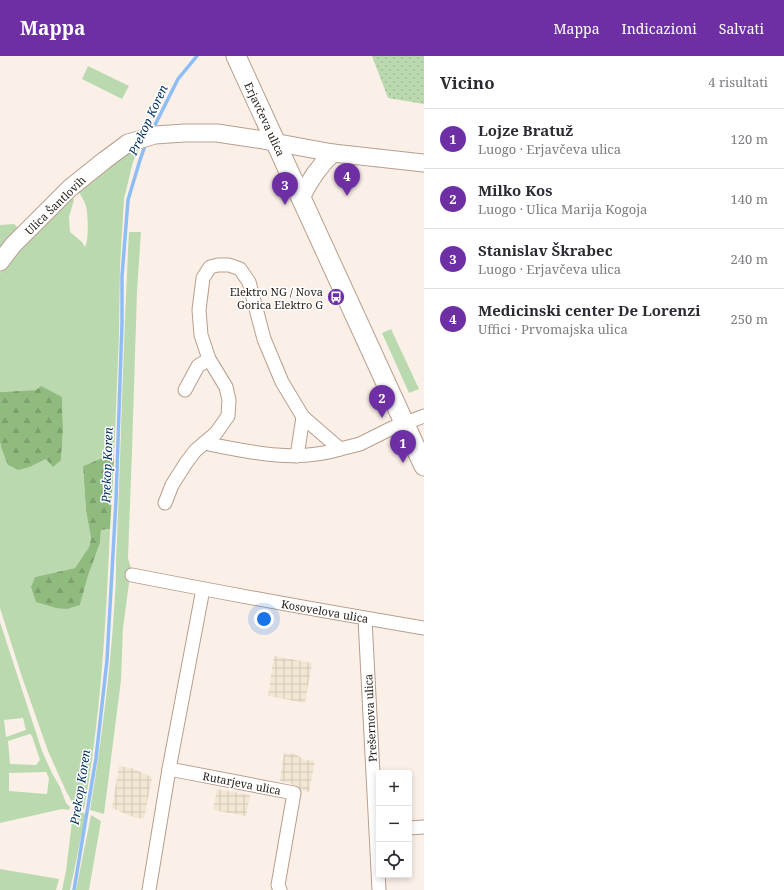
<!DOCTYPE html>
<html lang="it">
<head>
<meta charset="utf-8">
<style>
  :root { --surface:#fff; --page:#f2f2f3; --text:#2b2b33; --muted:#7c7c81; --line:#e1e1e2; --accent:#6e2fa5 }
  body { margin:0; font-family:"Noto Serif",serif; background:var(--page); color:var(--text) }
  .controls { position:absolute; right:12px; bottom:12px; display:grid; overflow:hidden; border-radius:4px; box-shadow:0 2px 6px #0003 }
  .controls button { width:36px; height:36px; display:grid; place-items:center; padding:0; border:0; border-bottom:1px solid var(--line); background:var(--surface); color:var(--text); font:20px sans-serif }
  .you { position:absolute; left:264px; top:563px; width:14px; height:14px; margin:-10px; border:3px solid #fff; border-radius:50%; background:#1a73e8; box-shadow:0 0 0 6px #1a73e833 }
  .badge { display:grid; place-items:center; width:26px; height:26px; border-radius:50%; background:var(--accent); color:#fff; font-size:13px; font-weight:700 }
  .pin { position:absolute; translate:-50% -33px; filter:drop-shadow(0 1px 2px #0008) }
  .pin::after { content:''; position:absolute; top:21px; width:14px; height:12px; background:inherit; clip-path:polygon(0 0,100% 0,50% 100%) }
  .list { margin:0; padding:0; list-style:none }
  h2 { display:flex; justify-content:space-between; align-items:center; height:52px; margin:0; padding:0 16px; font-size:17px }
  h2 small { font-size:13px; font-weight:400; color:var(--muted) }
  .list li { display:grid; grid-template-columns:26px 1fr auto; gap:12px; align-items:center; box-sizing:border-box; height:60px; padding:0 16px; border-top:1px solid var(--line) }
  .list b { display:block; font-size:15px; white-space:nowrap }
  .list p { margin:0; font-size:13px; white-space:nowrap; color:var(--muted) }
  .list em { font-size:13px; font-style:normal; color:var(--muted) }
  .icon { flex:none; width:22px; height:22px; fill:none; stroke:currentColor; stroke-width:2; stroke-linecap:round; stroke-linejoin:round }
  .map { position:relative; flex:none; width:424px; height:834px; overflow:hidden }
  header { display:flex; align-items:center; gap:24px; box-sizing:border-box; height:56px; padding:0 20px; background:var(--accent); color:#fff }
  header strong { font-size:19px }
  nav { display:flex; gap:22px; margin-inline-start:auto; font-size:14px }
  main { display:flex }
  aside { flex:1; background:var(--surface) }
  .map>svg:first-child { display:block }
  .industrial { fill:url(#industrial-grid) }
  .grass { fill:#bbd9af; fill-rule:evenodd }
  .forest { fill:url(#forest-firs) }
  .garden { fill:url(#garden-dots) }
  .lines { fill:none; stroke-linecap:round; stroke-linejoin:round }
  .stream { stroke:#8ebdf6; stroke-width:3.5 }
  .minor-casing { stroke:#b89e8c; stroke-width:15 }
  .tertiary-casing { stroke:#b89e8c; stroke-width:19 }
  .secondary-casing { stroke:#b89e8c; stroke-width:21 }
  .minor { stroke:#fff; stroke-width:13 }
  .tertiary { stroke:#fff; stroke-width:17 }
  .secondary { stroke:#fff; stroke-width:19 }
  .labels { text-anchor:middle; dominant-baseline:central; stroke-width:3; stroke-linejoin:round; paint-order:stroke }
  .street-label { font-size:11px; fill:#2a2018; stroke:#fff }
  .poi-label { font-size:11px; fill:#2a2018; stroke:#fff; text-anchor:end }
  .water-label { font-size:12px; font-style:italic; fill:#003061; stroke:#fff }
</style>
</head>
<body>
<header>
<strong>Mappa</strong>
<nav><a>Mappa</a><a>Indicazioni</a><a>Salvati</a></nav>
</header>
<main>
<div class="map">
<svg width="424" height="834" viewBox="0 0 424 834">
  <defs>
    <pattern id="industrial-grid" width="8" height="8" patternUnits="userSpaceOnUse"><rect width="8" height="8" fill="#f2e7d2"/><path d="M0 4h8M4 0v8" fill="none" stroke="#d0c6b4"/></pattern>
    <pattern id="forest-firs" width="22" height="20" patternUnits="userSpaceOnUse"><rect width="22" height="20" fill="#90bb7e"/><path d="M5 1l3.5 6h-7zM16 11l3.5 6h-7z" fill="#7ca06c"/></pattern>
    <pattern id="garden-dots" width="8" height="8" patternUnits="userSpaceOnUse"><rect width="8" height="8" fill="#bbd9af"/><path d="M2 2h.1M6 6h.1" fill="none" stroke="#a1ba96" stroke-width="1.8" stroke-linecap="round"/></pattern>
  </defs>
  <rect width="100%" height="100%" fill="#fbf0e8"/>
  <g class="industrial">
    <polygon points="274,600 312,607 305,647 268,640"/>
    <polygon points="284,697 295,698 305,704 315,705 309,736 300,734 290,727 280,725"/>
    <polygon points="119,710 131,712 152,721 144,763 133,761 112,752"/>
    <polygon points="217,733 250,739 246,760 213,754"/>
  </g>
  <g class="grass">
    <polygon points="88,10 129,30 122,43 82,23"/>
    <path d="M139,93L133,106L124,143L120,210L119,280L114,402H102L83,410L86,455L91,482L89,491L75,512L35,521L80,549L88,520L100,487L101,474L110,473C106,567 101,660 84,753L74,750L65,733L48,695L22,621L0,552V386L1,391L32,410L46,403L61,404L63,374L62,341L36,334L0,336V217L6,210L53,159L72,141L74,144L69,161L70,176L82,186L85,191C89,184 88,158 86,150C84,144 80,138 77,133L123,99Z"/>
    <polygon points="14,168 18,172 0,193 0,169"/>
    <path d="M129,176H141L137,235L132,395L128,502L131,512L123,572L121,624L104,758L90,754C102,682 111,610 115,538C116,527 116,516 116,505C121,395 123,286 129,176Z"/>
    <polygon points="391,273 419,333 409,337 382,277"/>
    <path d="M0,566L42,695L52,717L60,731L66,747L70,751L69,754L62,753L0,767ZM23,662L26,674L6,681L4,664ZM30,678L32,680L40,704L36,709L10,708L8,685ZM46,716L49,722L47,738L9,735V717Z"/>
    <polygon points="76,755 86,758 70,834 62,834 66,815 73,757"/>
    <polygon points="91,759 101,765 89,834 76,834"/>
    <polygon points="0,813 59,823 56,834 0,834"/>
  </g>
  <g class="forest">
    <polygon points="41,330 62,341 63,374 61,404 53,411 46,403 32,410 19,414 8,409 1,391 0,386 0,336 36,334"/>
    <polygon points="102,402 114,402 110,473 101,474 100,487 88,520 80,549 67,553 56,552 36,546 31,531 35,521 75,512 89,491 91,482 86,455 83,410"/>
  </g>
  <polygon class="garden" points="372,0 424,0 424,48 388,42"/>
  <g class="lines">
    <g class="stream">
      <polyline points="152,75 178,23 197,0"/>
      <polyline points="74,834 96,702 107,604 116,444 122,267 122,220 128,144 140,104 146,87"/>
    </g>
    <defs>
      <g id="minor">
        <polyline points="185,334 198,310 209,303"/>
        <path d="M204,387C249,396 295,407 340,393"/>
        <polyline points="297,400 303,361"/>
        <polyline points="165,447 172,429 186,407 195,395 216,377 228,360 229,344 226,331 209,303 201,279 199,254 203,222 210,211 218,209 229,209 240,213 249,226 264,283 282,326 303,361 340,393 360,388 392,372 424,360"/>
        <path d="M132,519C229,538 327,556 424,572"/>
        <polyline points="365,563 379,834"/>
        <polyline points="169,713 294,737 278,829 280,834"/>
        <polyline points="409,772 424,771"/>
        <polyline points="149,834 169,713 203,533"/>
      </g>
      <g id="tertiary">
        <path d="M301,142C309,125 319,110 333,97"/>
        <polyline points="0,206 13,189 70,132 105,104 128,87 155,79 185,77 217,77 257,83 333,97 424,107"/>
      </g>
      <polyline id="secondary" points="236,0 424,410"/>
    </defs>
    <use href="#minor" class="minor-casing"/>
    <use href="#tertiary" class="tertiary-casing"/>
    <use href="#secondary" class="secondary-casing"/>
    <use href="#minor" class="minor"/>
    <use href="#tertiary" class="tertiary"/>
    <use href="#secondary" class="secondary"/>
  </g>
  <defs>
    <symbol id="bus-disc" viewBox="-11 -11 22 22"><circle r="9.5" fill="#6e2fa5" stroke="#fff"/><path d="M-5-6H5V4H4V6H2V4H-2V6H-4V4H-5ZM-3.5-4V0h7V-4ZM-3.5 1.2v1.5H-2V1.2ZM2 1.2v1.5H3.5V1.2Z" fill="#fff"/></symbol>
  </defs>
  <g fill-rule="evenodd">
    <use href="#bus-disc" x="326" y="231" width="20" height="20"/>
  </g>
  <g class="labels">
    <g class="street-label">
      <text transform="translate(265 63) rotate(65)">Erjavčeva ulica</text>
      <text transform="translate(55 149) rotate(-44)">Ulica Šantlovih</text>
      <text transform="translate(325 555) rotate(10)">Kosovelova ulica</text>
      <text transform="translate(370 662) rotate(-93)">Prešernova ulica</text>
      <text transform="translate(242 727) rotate(11)">Rutarjeva ulica</text>
    </g>
    <g class="poi-label">
      <text x="323" y="235">Elektro NG / Nova<tspan x="323" dy="13">Gorica Elektro G</tspan></text>
    </g>
    <g class="water-label">
      <text transform="translate(148 64) rotate(-65)">Prekop Koren</text>
      <text transform="translate(107 409) rotate(-88)">Prekop Koren</text>
      <text transform="translate(80 731) rotate(-81)">Prekop Koren</text>
    </g>
  </g>
</svg>
<div class="controls">
<button>+</button>
<button>−</button>
<button><svg class="icon" aria-label="locate" viewBox="0 0 24 24"><circle cx="12" cy="12" r="6"/><path d="M12 2v4M12 18v4M2 12h4M18 12h4"/></svg></button>
</div>
<div class="you"></div>
<div class="pin badge" style="left:403px;top:407px">1</div>
<div class="pin badge" style="left:382px;top:362px">2</div>
<div class="pin badge" style="left:285px;top:149px">3</div>
<div class="pin badge" style="left:347px;top:140px">4</div>
</div>
<aside>
<h2>Vicino<small>4 risultati</small></h2>
<ul class="list">
<li><span class="badge">1</span><div><b>Lojze Bratuž</b><p>Luogo · Erjavčeva ulica</p></div><em>120 m</em></li>
<li><span class="badge">2</span><div><b>Milko Kos</b><p>Luogo · Ulica Marija Kogoja</p></div><em>140 m</em></li>
<li><span class="badge">3</span><div><b>Stanislav Škrabec</b><p>Luogo · Erjavčeva ulica</p></div><em>240 m</em></li>
<li><span class="badge">4</span><div><b>Medicinski center De Lorenzi</b><p>Uffici · Prvomajska ulica</p></div><em>250 m</em></li>
</ul>
</aside>
</main>
</body>
</html>
